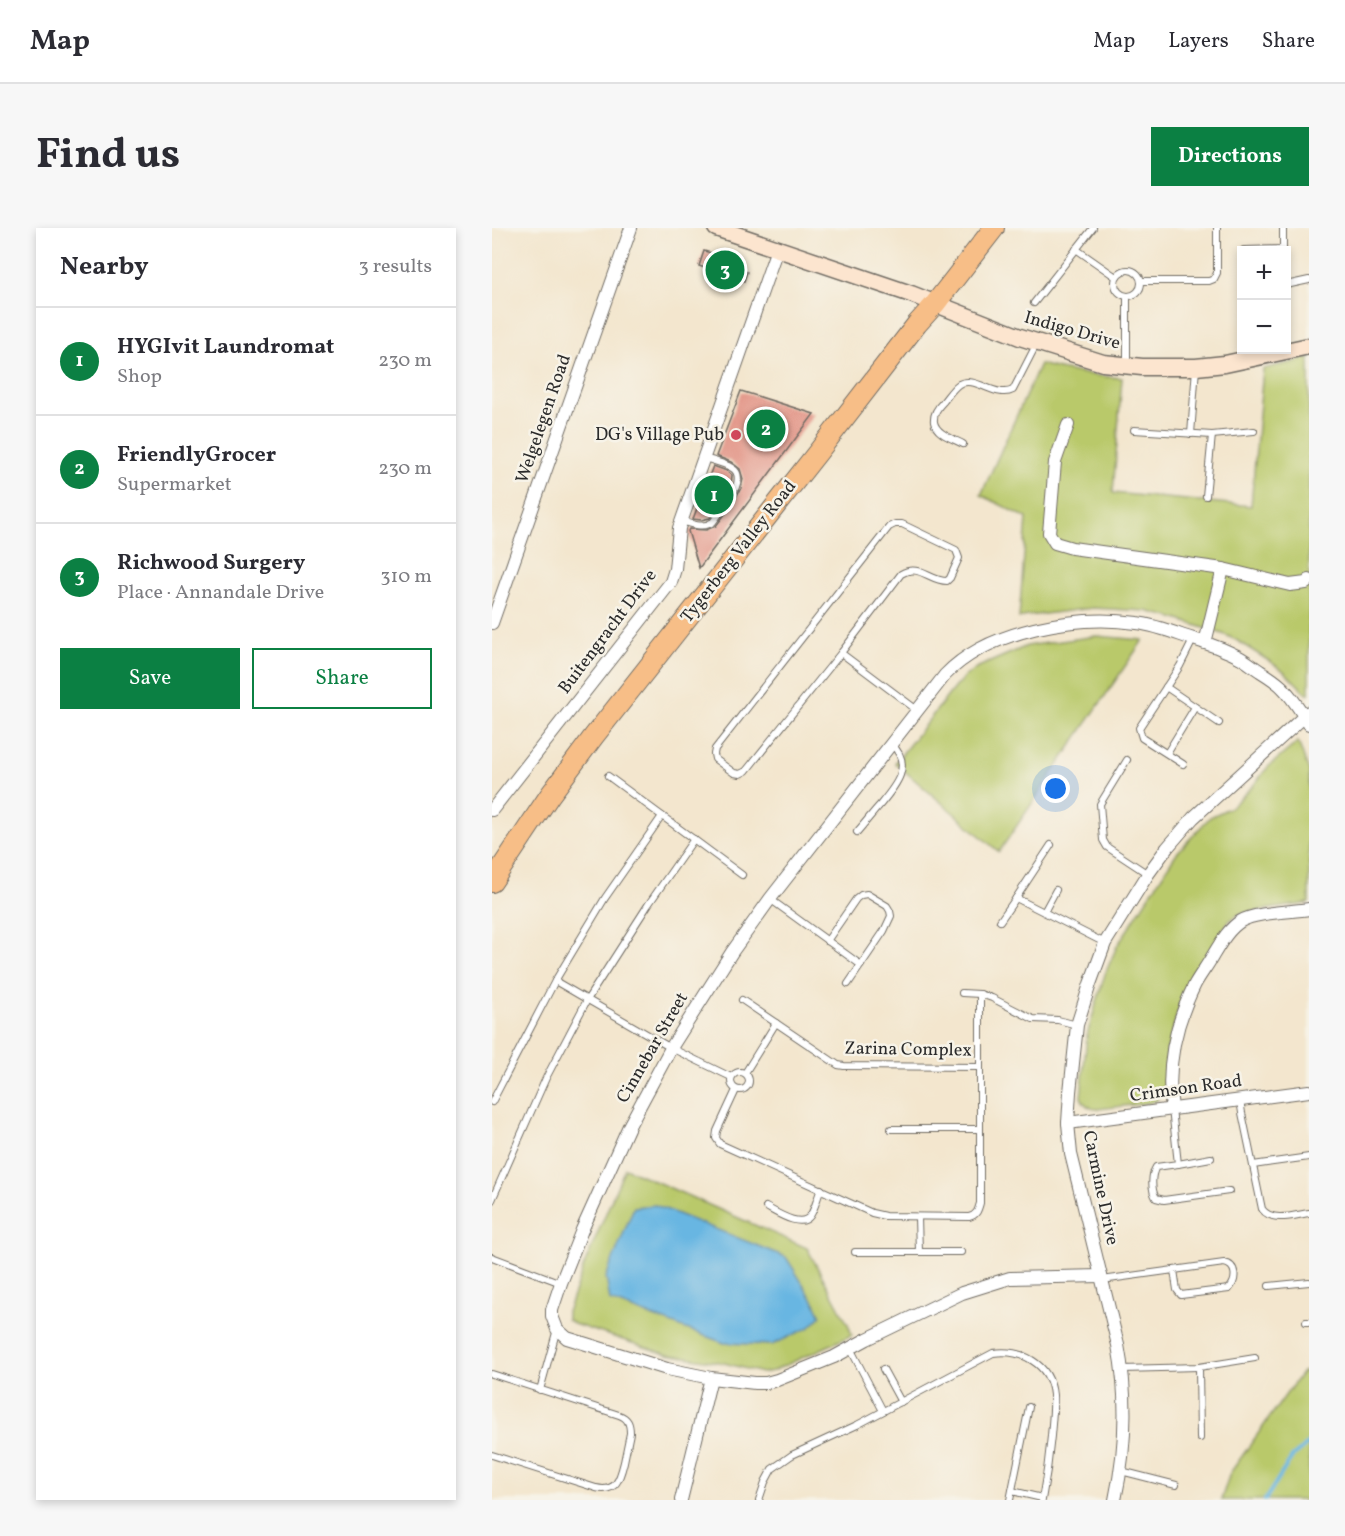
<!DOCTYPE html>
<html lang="en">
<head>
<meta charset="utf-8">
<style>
  :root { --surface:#fff; --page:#f7f7f7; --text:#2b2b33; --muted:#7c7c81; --line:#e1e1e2; --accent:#0b8043 }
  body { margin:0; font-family:Vollkorn,serif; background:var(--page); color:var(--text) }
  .controls { position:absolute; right:18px; top:18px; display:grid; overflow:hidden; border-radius:0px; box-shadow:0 3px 9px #0003 }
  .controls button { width:54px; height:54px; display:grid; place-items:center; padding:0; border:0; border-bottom:2px solid var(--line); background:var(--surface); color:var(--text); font:30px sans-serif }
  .you { position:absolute; left:564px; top:561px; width:21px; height:21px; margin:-15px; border:4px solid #fff; border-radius:50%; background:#1a73e8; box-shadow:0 0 0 9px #1a73e833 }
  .badge { display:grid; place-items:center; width:39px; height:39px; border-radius:50%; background:var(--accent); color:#fff; font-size:20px; font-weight:700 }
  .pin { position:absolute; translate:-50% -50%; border:3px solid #fff; box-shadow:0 2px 6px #0006 }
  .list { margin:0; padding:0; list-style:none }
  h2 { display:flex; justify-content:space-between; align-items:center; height:78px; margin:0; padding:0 24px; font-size:26px }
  h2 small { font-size:20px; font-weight:400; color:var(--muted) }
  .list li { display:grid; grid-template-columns:39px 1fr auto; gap:18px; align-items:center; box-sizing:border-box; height:108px; padding:0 24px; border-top:2px solid var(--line) }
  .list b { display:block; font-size:22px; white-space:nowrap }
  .list p { margin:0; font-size:20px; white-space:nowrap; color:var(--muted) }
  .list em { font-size:20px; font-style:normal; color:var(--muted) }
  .actions { display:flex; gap:12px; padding:18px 24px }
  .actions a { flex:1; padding:14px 0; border:2px solid var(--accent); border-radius:0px; text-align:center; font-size:21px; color:var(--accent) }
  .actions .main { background:var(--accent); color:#fff }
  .map { position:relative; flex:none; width:817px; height:1272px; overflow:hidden; border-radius:0px }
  header { display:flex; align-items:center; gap:36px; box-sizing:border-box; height:84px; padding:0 30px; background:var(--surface); border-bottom:2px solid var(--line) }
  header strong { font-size:28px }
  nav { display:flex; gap:33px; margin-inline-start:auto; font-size:21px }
  .intro { display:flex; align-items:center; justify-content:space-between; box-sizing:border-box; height:144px; padding:0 36px }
  h1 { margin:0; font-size:42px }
  .button { padding:15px 27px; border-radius:0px; background:var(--accent); color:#fff; font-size:21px; font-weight:700 }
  main { display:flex; gap:36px; padding:0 36px }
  aside { flex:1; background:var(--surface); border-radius:0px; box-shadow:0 3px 9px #0003 }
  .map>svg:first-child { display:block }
  .green { fill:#b9c96b; stroke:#727a4b; stroke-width:1.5 }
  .water { fill:#68b6e2; stroke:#4a7086; stroke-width:1.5 }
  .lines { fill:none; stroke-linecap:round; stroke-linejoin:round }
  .stream { stroke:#68b6e2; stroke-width:4 }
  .building { fill:#e3988a }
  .lane-casing { stroke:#716c64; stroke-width:8 }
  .street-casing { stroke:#716c64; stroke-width:14 }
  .secondary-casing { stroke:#716c64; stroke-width:19 }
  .primary-casing { stroke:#716c64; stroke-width:22 }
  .lane { stroke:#fff; stroke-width:6 }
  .street { stroke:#fff; stroke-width:12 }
  .secondary { stroke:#fce5cf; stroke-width:16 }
  .primary { stroke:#f7be87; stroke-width:20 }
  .poi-dot { fill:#d1495b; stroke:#f7f3e8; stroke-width:2 }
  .labels { text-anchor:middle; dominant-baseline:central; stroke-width:5; stroke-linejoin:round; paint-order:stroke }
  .street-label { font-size:18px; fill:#2b2b2b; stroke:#f7f3e8 }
  .poi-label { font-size:18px; fill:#2b2b2b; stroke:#f7f3e8; text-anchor:end }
</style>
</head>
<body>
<header>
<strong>Map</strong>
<nav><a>Map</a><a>Layers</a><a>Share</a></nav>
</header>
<div class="intro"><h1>Find us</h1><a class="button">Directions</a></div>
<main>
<aside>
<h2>Nearby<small>3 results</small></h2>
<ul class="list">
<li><span class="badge">1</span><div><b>HYGIvit Laundromat</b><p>Shop</p></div><em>230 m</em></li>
<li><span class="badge">2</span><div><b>FriendlyGrocer</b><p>Supermarket</p></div><em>230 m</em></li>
<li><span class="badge">3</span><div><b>Richwood Surgery</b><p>Place · Annandale Drive</p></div><em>310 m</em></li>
</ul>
<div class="actions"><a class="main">Save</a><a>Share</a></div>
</aside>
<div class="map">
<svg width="817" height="1272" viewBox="0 0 817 1272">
  <rect width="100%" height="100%" fill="#f7f3e8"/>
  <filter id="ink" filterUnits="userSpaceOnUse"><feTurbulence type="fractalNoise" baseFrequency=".0167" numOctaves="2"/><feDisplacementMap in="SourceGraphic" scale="12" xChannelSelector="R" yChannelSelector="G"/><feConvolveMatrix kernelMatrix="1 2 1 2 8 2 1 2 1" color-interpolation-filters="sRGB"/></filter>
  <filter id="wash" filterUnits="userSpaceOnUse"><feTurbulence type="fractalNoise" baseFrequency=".008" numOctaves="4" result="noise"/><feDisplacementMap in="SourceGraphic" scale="24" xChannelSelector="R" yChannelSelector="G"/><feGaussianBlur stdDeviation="1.35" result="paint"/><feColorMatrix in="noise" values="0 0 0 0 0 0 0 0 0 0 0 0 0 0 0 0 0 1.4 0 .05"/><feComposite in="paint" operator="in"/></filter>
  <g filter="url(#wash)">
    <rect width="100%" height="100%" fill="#f3e6ce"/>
    <g class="green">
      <path d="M817,130V466L813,464L793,444L777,433L744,412L731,406L681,390L654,383L601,380L536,388L527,390L535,290L489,267L548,136C575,144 603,148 630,150L621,265L759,278L771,141Z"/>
      <polygon points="604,408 651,412 507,624 403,535 462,460 472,449 484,440 535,418"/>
      <path d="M806,514L817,543V675L752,685L746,687L737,693L699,752L688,776L675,822L672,865H669L665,872L657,875L606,881C597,881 592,877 589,869L595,807L613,746L625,718L684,626L718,589L739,579L761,558L776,539Z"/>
      <polygon points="133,940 315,1020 356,1096 360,1107 281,1143 270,1145 232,1135 174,1126 82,1096 75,1091 75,1084 93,1035"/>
      <polygon points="817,1143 817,1272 729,1272 738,1245 810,1144"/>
    </g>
    <polygon class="water" points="163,977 294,1029 323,1075 329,1088 318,1099 280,1117 232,1115 118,1073 114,1049 142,979"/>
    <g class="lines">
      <polyline class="stream" points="773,1272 800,1229 817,1215"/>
    </g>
    <g id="blocks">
      <g class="building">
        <polygon points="212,23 244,32 241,39 255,44 252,53 207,38"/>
        <polygon points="249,163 322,186 207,340 196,303 197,301 214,302 224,298 240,277 249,260 251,251 248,241 239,234 224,228"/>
        <polygon points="221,238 235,243 240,247 239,257 231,272 218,290 209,292 201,291"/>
      </g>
    </g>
  </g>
  <g filter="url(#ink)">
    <use href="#blocks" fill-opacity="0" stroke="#716c64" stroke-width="1.5"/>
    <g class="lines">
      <defs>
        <g id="lane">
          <polyline points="791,0 791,22"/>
          <polyline points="584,21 624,49"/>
          <polyline points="752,22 791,21"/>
          <circle cx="636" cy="55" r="13"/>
          <polyline points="649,53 717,53 722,51 725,45 725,0"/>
          <polyline points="794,57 817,52"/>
          <polyline points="542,75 601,0"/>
          <polyline points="635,135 635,68"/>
          <polyline points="642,202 720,207 762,203"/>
          <polyline points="699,206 704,140"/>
          <path d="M471,216C462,211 444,206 442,194C441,186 446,179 451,174C456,168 461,160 467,156C483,147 504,171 521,162L545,115"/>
          <polyline points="714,268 720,207"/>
          <path d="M189,293C200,296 211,301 221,294C229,283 258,250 240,240C232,235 221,233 212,230"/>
          <path d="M403,296H410L464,322L467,330L458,350L455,353C437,353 427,335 409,346L349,425L254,543L248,546L242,545L223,531L222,526L223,521L397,299Z"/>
          <polyline points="349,425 425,482"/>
          <polyline points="674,459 727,495"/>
          <polyline points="675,525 703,479"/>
          <polyline points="635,532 608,576 611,612 615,619 656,646"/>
          <polyline points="691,536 650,510 647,500 688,438 701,412"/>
          <polyline points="116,548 250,647"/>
          <path d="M365,604C372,596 379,587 387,578C402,560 423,537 399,516"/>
          <polyline points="559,617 524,670 613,715"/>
          <polyline points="278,671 369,737"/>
          <polyline points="552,684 564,662"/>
          <polyline points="508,693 524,670"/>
          <polyline points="335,713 364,671 369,667 375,666 395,678 398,683 399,688 392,703 356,756"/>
          <polyline points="63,753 179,820 239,849"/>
          <polyline points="470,765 488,766 500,770 541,791 566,792 585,797"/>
          <polyline points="250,772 346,837 352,838 488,839"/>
          <circle cx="248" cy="853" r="9"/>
          <polyline points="253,845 284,795"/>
          <path d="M244,862L225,903L224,910L228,916L380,985L393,988L477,989C485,987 486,982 488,975V766"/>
          <path d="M748,872L750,885L770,981C780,995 803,987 817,985"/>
          <polyline points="0,874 63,753 113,670 170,588"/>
          <path d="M680,881L686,936L664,939C659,947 659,961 664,970L672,972L737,963"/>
          <polyline points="399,901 488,901"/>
          <polyline points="686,936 719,930"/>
          <polyline points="761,937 817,929"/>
          <polyline points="0,972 54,850 95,772 156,677 202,611"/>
          <path d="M274,979C284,984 309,1001 318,988C323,981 325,970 329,961"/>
          <polyline points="426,989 427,1024"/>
          <polyline points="363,1024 469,1024"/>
          <polyline points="0,1029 69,1055"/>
          <path d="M610,1052L732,1035C745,1037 745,1052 737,1061L689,1067L685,1062L682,1042"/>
          <polyline points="777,1058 817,1054"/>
          <polyline points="814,1094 817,1094"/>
          <polyline points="358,1120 391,1183"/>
          <polyline points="707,1139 708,1210"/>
          <polyline points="391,1141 409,1174"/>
          <polyline points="630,1141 707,1139 763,1130"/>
          <path d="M0,1146L127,1187C136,1190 138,1196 138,1205C136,1215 134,1224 132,1234C128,1250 125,1265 104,1260L0,1227"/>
          <polyline points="48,1162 65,1101"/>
          <polyline points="629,1243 684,1257"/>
          <polyline points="520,1263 550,1270"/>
          <path d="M267,1272L273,1254L280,1241L300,1227L365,1197L501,1125C529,1121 558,1135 561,1167C562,1180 560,1195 559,1208C557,1230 554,1251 550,1272"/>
          <polyline points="518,1272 537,1179"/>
        </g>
        <g id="street">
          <polyline points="576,197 563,234 557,305 563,315 580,320 731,341 713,415"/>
          <polyline points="731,341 798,357 814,355 817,352"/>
          <polyline points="0,395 139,0"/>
          <polyline points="0,582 179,354 183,341 187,300 285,21"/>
          <path d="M680,881C674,837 683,796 703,756C708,747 715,738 720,729C728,716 736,701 749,693C764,684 799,684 817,681"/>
          <polyline points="576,895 817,863"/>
          <path d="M609,1048L518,1050L470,1065L375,1111L342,1129L285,1152L274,1155H263L219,1150L175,1141L75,1110L65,1101L60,1088V1082L69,1055L90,1002L137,898L179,820L240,724L278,671L453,447C496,402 585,386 645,395C661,397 675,402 689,407C707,413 725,418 741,426C751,430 759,437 768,443C776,448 784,453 790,459C801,470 809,483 817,496"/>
          <polyline points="189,1272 219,1150"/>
          <path d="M623,1272C634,1221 636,1169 626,1117L579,926L576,895L578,864L585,797L598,756L613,715L656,646L675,620L701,590L817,484"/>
        </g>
        <polyline id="secondary" points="224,0 419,66 528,109 611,135 650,139 704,139 733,136 817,118"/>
        <polyline id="primary" points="0,654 58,567 102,508 326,224 425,96 443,76 502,0"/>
      </defs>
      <use href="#lane" class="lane-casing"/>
      <use href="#street" class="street-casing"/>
      <use href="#secondary" class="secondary-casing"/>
      <use href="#primary" class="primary-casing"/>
      <use href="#lane" class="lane"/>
      <use href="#street" class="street"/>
      <use href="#secondary" class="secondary"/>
      <use href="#primary" class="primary"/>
    </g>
  </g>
  <circle class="poi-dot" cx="244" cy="207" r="6"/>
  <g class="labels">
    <g class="street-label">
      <text transform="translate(580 103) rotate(16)">Indigo Drive</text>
      <text transform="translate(52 191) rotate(-71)">Welgelegen Road</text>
      <text transform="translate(247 324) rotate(-52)">Tygerberg Valley Road</text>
      <text transform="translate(116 404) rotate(-53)">Buitengracht Drive</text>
      <text transform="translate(161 820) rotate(-60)">Cinnebar Street</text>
      <text transform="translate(416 822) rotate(1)">Zarina Complex</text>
      <text transform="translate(694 861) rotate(-8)">Crimson Road</text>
      <text transform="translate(608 960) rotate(78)">Carmine Drive</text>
    </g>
    <g class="poi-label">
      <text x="232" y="207">DG's Village Pub</text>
    </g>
  </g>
</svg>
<div class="controls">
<button>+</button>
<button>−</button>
</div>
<div class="you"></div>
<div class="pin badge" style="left:222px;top:267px">1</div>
<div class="pin badge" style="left:274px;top:201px">2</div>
<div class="pin badge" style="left:233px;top:42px">3</div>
</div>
</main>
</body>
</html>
